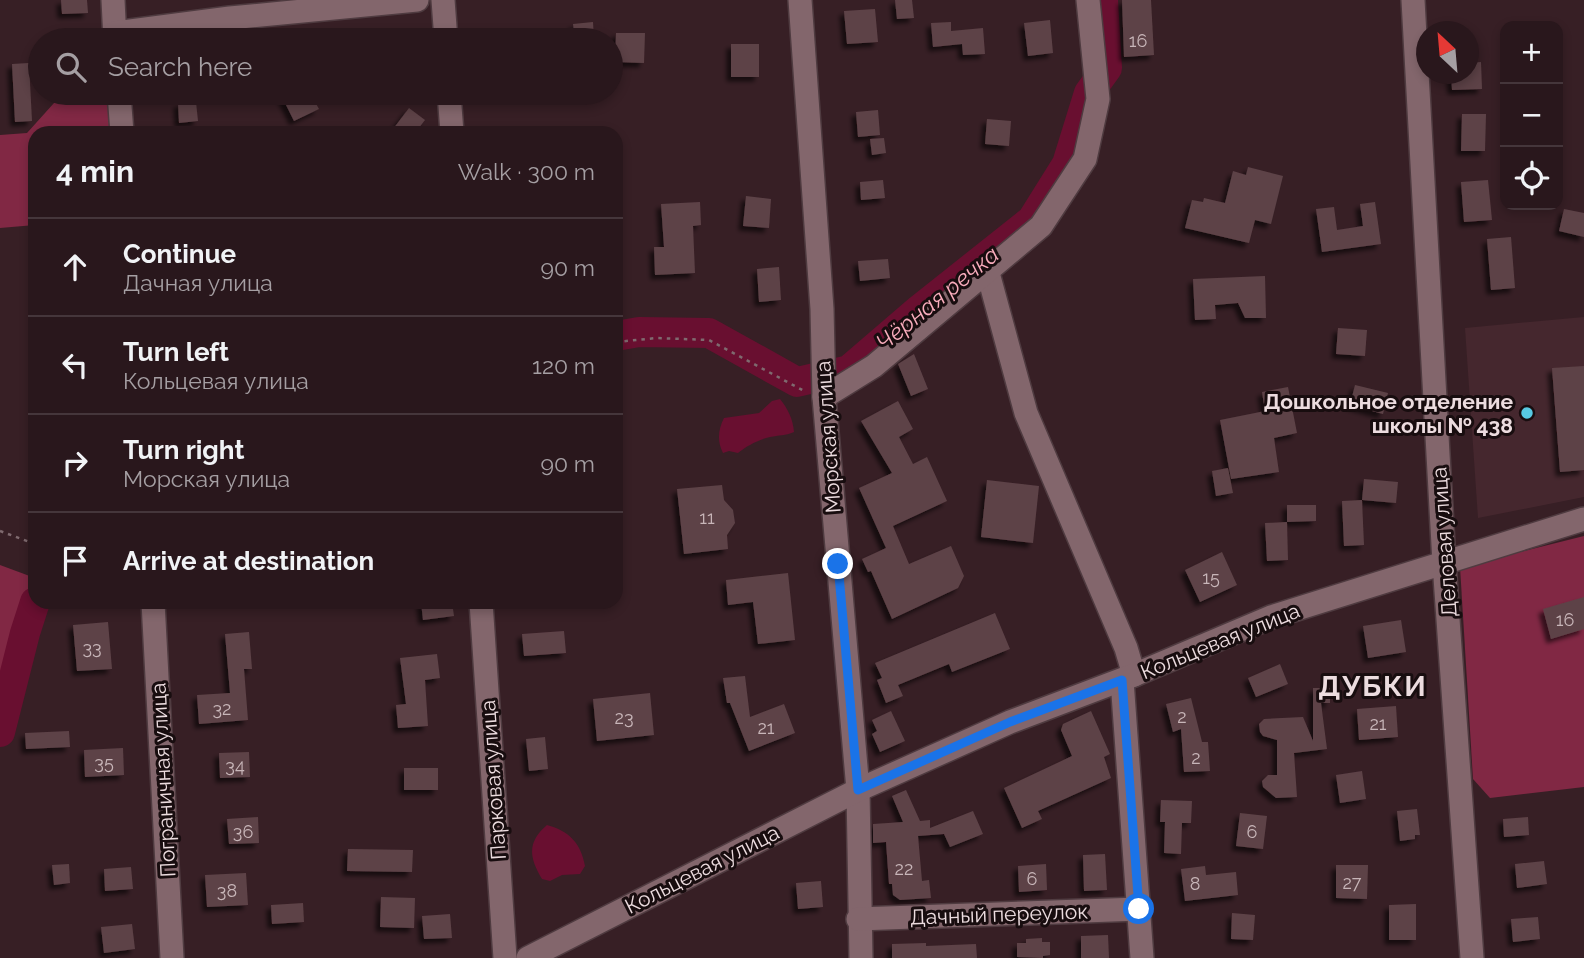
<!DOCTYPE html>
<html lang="en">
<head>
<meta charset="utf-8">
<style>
  :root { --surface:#29171c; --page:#312025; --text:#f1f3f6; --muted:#a59fa3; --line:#45363b }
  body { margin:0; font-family:Raleway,sans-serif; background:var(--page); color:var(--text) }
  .controls { position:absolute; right:21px; top:21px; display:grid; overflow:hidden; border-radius:14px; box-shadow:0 4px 10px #0003 }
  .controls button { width:63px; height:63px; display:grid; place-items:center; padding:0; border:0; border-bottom:2px solid var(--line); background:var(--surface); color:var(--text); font:35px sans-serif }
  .compass { position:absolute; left:1416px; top:21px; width:63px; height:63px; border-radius:50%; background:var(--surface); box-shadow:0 4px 10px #0003; rotate:334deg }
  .stop { position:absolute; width:21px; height:21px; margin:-16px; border:5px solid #1a73e8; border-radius:50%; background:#fff }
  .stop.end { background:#1a73e8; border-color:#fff; box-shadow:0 2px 7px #0008 }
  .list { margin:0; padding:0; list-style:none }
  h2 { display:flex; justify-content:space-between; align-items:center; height:91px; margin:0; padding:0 28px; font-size:30px }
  h2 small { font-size:23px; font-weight:400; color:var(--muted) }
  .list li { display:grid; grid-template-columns:46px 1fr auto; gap:21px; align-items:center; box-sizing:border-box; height:98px; padding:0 28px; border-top:2px solid var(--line) }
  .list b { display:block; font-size:26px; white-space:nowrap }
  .list p { margin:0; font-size:23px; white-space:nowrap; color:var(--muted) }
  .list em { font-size:23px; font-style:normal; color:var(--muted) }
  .icon { flex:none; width:38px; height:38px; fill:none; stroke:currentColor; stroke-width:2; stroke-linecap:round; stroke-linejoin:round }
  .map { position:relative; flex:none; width:1584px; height:958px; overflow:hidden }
  .search { position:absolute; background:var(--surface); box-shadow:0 4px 10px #0003; left:28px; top:28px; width:595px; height:77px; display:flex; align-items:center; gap:18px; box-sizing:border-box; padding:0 24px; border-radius:38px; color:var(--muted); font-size:26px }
  .panel { position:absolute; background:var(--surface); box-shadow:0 4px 10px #0003; left:28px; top:126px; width:595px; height:483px; border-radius:21px }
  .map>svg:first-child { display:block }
  .built { fill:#45272e }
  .forest { fill:#812844 }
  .water { fill:#690f30 }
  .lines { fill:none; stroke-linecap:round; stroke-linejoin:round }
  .river { stroke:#690f30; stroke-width:30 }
  .building { fill:#5d4247; filter:url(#shadow) }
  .minor-casing { stroke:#4f3b40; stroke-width:26 }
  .path { stroke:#7f6a6f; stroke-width:2.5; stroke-dasharray:3.5 5; stroke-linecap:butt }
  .minor { stroke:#83666c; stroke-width:23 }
  .route { stroke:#1a73e8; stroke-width:9 }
  .poi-dot { fill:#57c9e2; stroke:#180d0f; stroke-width:2.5 }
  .labels { text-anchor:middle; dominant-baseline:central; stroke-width:6; stroke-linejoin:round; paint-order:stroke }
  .number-label { font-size:18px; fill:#c8b6b9 }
  .poi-label { font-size:21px; font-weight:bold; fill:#ecdcdf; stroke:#180d0f; text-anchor:end }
  .street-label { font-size:21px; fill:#ecdcdf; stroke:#180d0f }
  .water-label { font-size:23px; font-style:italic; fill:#f9acbc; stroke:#180d0f }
  .district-label { font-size:28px; font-weight:bold; letter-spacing:2px; fill:#ecdcdf; stroke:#180d0f }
</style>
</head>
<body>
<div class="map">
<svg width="1584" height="958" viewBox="0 0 1584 958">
  <defs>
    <filter id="shadow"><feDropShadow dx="-4.5" dy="4.5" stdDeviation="2" flood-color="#0009"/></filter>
  </defs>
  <rect width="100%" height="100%" fill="#371f25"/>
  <polygon class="built" points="1584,317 1584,497 1478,518 1465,328"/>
  <g class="forest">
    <polygon points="63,93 109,93 111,133 35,133 35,225 0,228 0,135 27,133"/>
    <polygon points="1584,536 1584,787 1490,798 1473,779 1460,567"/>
    <path d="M0,565L35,578C35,632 19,689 0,740Z"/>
  </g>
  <g class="water">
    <path d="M780,399C788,409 793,419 794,432C785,436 779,435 770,437C760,439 746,446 738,453L729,451L723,453C717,441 718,430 724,418L759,413L772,401Z"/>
    <path d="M547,825C569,831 581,843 585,866L580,874L562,875L550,881L542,879C529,857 527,842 547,825Z"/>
  </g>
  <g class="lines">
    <g class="river">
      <polyline points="616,336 639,332 709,333 797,382 849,370 920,309 1032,220 1067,164 1089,93 1107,68 1103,0"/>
      <polyline points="0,732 25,633 35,602"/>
    </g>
  </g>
  <g class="building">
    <polygon points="61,0 87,0 88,13 62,14"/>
    <polygon points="895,0 912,0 914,18 897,19"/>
    <polygon points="1122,0 1151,0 1154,55 1124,57"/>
    <polygon points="875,9 878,42 847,44 844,11"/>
    <polygon points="1050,20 1053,53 1028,56 1024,23"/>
    <polygon points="593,22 594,40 575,40 573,24"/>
    <polygon points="951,22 951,31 983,28 985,54 963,55 962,44 933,47 931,23"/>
    <polygon points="616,33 645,33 644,63 615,62"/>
    <rect x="731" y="44" width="28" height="33"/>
    <polygon points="1481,62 1482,89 1452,90 1451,74 1468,74 1468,63"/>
    <polygon points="29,63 32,121 15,122 12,64"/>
    <polygon points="280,93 310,93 319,109 294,121"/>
    <polygon points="196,102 198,121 179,123 178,103"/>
    <polygon points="409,108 425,120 415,133 390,133"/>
    <polygon points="878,110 880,135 858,137 856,112"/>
    <polygon points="1462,114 1486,114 1485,151 1461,151"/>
    <polygon points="987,119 1011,121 1009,146 985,144"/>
    <polygon points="884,138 886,153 872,155 870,139"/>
    <polygon points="1248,167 1283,176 1271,224 1255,220 1249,243 1185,228 1192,200 1203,202 1204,198 1225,203 1233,171 1246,175"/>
    <polygon points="883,180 885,198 861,200 860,182"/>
    <polygon points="1488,180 1492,220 1464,222 1461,182"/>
    <polygon points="746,196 771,199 769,228 743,226"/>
    <polygon points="700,202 701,225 693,226 695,273 655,275 654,247 664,247 661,204"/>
    <polygon points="1375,202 1381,244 1322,252 1316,209 1334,207 1337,230 1363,226 1360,204"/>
    <polygon points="1564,209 1584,213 1584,237 1559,231"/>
    <polygon points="1511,237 1515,288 1491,290 1487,239"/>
    <polygon points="888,259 890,278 860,281 858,261"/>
    <polygon points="779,267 781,300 759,302 757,269"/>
    <polygon points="1265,276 1266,318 1245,318 1238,303 1215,305 1216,319 1195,320 1193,279"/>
    <polygon points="1338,328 1367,330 1365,356 1336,354"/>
    <polygon points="914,354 928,389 911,396 898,364"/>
    <polygon points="1584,366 1584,470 1560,472 1552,368"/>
    <polygon points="1355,385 1388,393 1383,414 1350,405"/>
    <polygon points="1288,387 1297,433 1274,438 1279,472 1231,479 1220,420 1265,411 1262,392"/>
    <polygon points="898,401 913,429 899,437 913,464 927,457 947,501 893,526 909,564 951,546 964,576 958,588 892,619 871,571 868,572 862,559 886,548 859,488 892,473 861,421"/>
    <polygon points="1228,468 1233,493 1216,496 1212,471"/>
    <polygon points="1364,479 1398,482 1396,503 1362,500"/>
    <polygon points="987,480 1039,486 1033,543 981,537"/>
    <polygon points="722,485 724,500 733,510 735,523 727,535 728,549 684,554 677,489"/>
    <polygon points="1362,500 1364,545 1344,546 1342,501"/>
    <polygon points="1287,505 1316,505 1316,521 1287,522"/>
    <polygon points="1287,522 1288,560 1267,561 1265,523"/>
    <polygon points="1222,552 1237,585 1200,602 1185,570"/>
    <polygon points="788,573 795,640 758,644 753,602 728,605 726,580"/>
    <polygon points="1584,597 1584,629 1551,639 1543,609"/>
    <polygon points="421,602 452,602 454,616 423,620"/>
    <polygon points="995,613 1010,649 952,672 949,664 898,685 903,696 886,703 877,680 882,678 875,663"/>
    <polygon points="1401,620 1406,652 1368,658 1363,626"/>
    <polygon points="108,622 112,669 77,671 73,625"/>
    <polygon points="564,631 566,653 524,656 522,634"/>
    <polygon points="249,632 252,669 244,669 248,720 199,724 197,695 230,693 225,634"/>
    <polygon points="437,654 440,678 425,680 428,726 398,728 396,705 406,704 400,658"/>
    <polygon points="1280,664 1288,684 1256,697 1248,678"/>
    <polygon points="745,676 750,717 784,704 795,733 749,751 730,703 727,703 723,678"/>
    <polygon points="1313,688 1330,688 1330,703 1321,703 1327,749 1294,753 1297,797 1276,798 1263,787 1262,781 1268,775 1277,775 1277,740 1263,736 1260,732 1259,724 1264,719 1303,717 1313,741"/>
    <polygon points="650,693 654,735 597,741 593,699"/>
    <polygon points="1191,698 1202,742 1208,742 1210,771 1184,772 1181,729 1173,732 1166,704"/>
    <polygon points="1396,706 1398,737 1359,740 1357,709"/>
    <polygon points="891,711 905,741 880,752 872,734 877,731 872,720"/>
    <polygon points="1091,711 1110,754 1104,757 1111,778 1038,811 1042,819 1022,828 1004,788 1072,756 1061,730 1063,724"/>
    <polygon points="69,731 70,747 26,749 25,733"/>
    <polygon points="545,737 548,769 529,771 526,739"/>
    <polygon points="123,748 124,775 85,777 84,750"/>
    <polygon points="249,752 250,777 220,778 219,753"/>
    <rect x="404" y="768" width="34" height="22"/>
    <polygon points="1362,771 1366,799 1340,803 1336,775"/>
    <polygon points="906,790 920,821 930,820 930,828 973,811 983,834 950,847 944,834 918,836 922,881 929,880 931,898 900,900 893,895 892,884 889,884 886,842 873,843 873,824 903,822 892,796"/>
    <polygon points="1161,800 1192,801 1191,823 1182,823 1181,854 1164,853 1165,822 1160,822"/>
    <polygon points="1417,809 1420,835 1415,835 1415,839 1400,841 1397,811"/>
    <polygon points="1240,813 1267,816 1263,849 1236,846"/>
    <polygon points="258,817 259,843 229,844 227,819"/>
    <polygon points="1528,817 1529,835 1504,837 1503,819"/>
    <polygon points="348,849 413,850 412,872 347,871"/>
    <polygon points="1105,854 1107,890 1084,891 1083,855"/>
    <polygon points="1544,861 1547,884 1517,888 1515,864"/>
    <polygon points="69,864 70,883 54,885 52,865"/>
    <polygon points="1046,864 1047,890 1019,892 1018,866"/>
    <polygon points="1336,865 1368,865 1367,899 1336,898"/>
    <polygon points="1205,866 1206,875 1236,872 1238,895 1185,901 1181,869"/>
    <polygon points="131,867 133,889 105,891 104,869"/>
    <polygon points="246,873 248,905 207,907 205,875"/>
    <polygon points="821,881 823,907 798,909 796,883"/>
    <polygon points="381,897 415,898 414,928 380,927"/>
    <polygon points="303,903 304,922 272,924 271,905"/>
    <polygon points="1416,904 1416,940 1389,940 1389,905"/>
    <polygon points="1232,913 1255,915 1253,940 1231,939"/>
    <polygon points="450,914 452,938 424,939 422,916"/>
    <polygon points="1538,917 1540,939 1513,942 1511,919"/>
    <polygon points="132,924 135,949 104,953 101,927"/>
    <polygon points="1108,935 1109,958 1081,958 1081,936"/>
    <polygon points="1042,938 1042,942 1050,942 1050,955 1043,956 1043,958 1017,957 1017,943 1026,943 1026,939"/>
    <polygon points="926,943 926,946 976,944 977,958 892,958 892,944"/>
  </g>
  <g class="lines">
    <defs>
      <g id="minor">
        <polyline points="113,0 115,40"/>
        <polyline points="443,0 446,40"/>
        <polyline points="800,0 822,309 824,397 858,790 861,958"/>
        <polyline points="1413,0 1444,563 1472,958"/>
        <polyline points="115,33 230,18 417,0"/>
        <polyline points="119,93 122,133"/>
        <polyline points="449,93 452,133"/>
        <polyline points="988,273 1026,413 1126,648 1134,675"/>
        <polyline points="824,397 874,366 1041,226 1085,159 1098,99 1088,0"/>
        <polyline points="153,602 172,958"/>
        <polyline points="481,602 505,958"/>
        <polyline points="1122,680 1142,958"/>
        <polyline points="858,919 1139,909"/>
        <polyline points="528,958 858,790 1010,722 1134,675 1271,617 1584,519"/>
      </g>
    </defs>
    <use href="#minor" class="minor-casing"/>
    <g class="path">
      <polyline points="616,342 657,338 709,340 806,392"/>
      <polyline points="0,531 35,544"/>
    </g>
    <use href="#minor" class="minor"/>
  </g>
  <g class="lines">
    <polyline class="route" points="838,564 858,790 1010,722 1122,680 1139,909"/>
  </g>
  <circle class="poi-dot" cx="1527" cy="413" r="7"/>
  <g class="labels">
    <g class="number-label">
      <text x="1138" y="40">16</text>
      <text x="707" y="517">11</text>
      <text x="1211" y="577">15</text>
      <text x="1565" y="619">16</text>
      <text x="92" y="647">33</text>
      <text x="222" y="708">32</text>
      <text x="1182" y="716">2</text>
      <text x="624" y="717">23</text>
      <text x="1378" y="723">21</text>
      <text x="766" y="727">21</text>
      <text x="1196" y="757">2</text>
      <text x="104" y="762">35</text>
      <text x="235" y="765">34</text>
      <text x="243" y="831">36</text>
      <text x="1252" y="831">6</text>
      <text x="904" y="868">22</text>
      <text x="1032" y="878">6</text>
      <text x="1352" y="882">27</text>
      <text x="1195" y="883">8</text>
      <text x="227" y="890">38</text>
    </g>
    <g class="poi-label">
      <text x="1513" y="401">Дошкольное отделение<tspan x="1513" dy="24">школы № 438</tspan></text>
    </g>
    <g class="street-label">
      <text transform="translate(828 437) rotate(-94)">Морская улица</text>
      <text transform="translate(1444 542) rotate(-94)">Деловая улица</text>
      <text transform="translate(1220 641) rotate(-22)">Кольцевая улица</text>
      <text transform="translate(163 780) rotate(-93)">Пограничная улица</text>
      <text transform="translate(493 780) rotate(-94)">Парковая улица</text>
      <text transform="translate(702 869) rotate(-27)">Кольцевая улица</text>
      <text transform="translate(999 914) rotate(-2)">Дачный переулок</text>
    </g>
    <g class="water-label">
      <text transform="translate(937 298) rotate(-39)">Чёрная речка</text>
    </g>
    <g class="district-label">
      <text x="1373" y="686">ДУБКИ</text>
    </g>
  </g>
</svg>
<div class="controls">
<button>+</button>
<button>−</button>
<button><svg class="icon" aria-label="locate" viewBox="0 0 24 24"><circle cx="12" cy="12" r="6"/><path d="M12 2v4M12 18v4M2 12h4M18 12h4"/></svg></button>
</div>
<svg class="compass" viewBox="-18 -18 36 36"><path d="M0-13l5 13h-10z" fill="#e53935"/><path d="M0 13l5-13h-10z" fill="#a59fa3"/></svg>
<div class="stop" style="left:1139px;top:909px"></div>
<div class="stop end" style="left:838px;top:564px"></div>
<div class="search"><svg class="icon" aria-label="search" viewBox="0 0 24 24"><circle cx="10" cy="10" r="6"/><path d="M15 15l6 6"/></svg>Search here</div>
<section class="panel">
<h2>4 min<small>Walk · 300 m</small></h2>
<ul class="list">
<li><svg class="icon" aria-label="ahead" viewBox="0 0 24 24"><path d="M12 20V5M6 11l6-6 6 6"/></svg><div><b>Continue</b><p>Дачная улица</p></div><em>90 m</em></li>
<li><svg class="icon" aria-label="left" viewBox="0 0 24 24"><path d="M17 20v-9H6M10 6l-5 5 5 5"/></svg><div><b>Turn left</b><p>Кольцевая улица</p></div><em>120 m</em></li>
<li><svg class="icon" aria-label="right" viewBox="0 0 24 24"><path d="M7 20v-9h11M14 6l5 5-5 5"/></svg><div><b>Turn right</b><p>Морская улица</p></div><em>90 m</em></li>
<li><svg class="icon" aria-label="arrive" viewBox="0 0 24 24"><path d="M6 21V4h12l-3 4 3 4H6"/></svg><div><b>Arrive at destination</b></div></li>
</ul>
</section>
</div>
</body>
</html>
